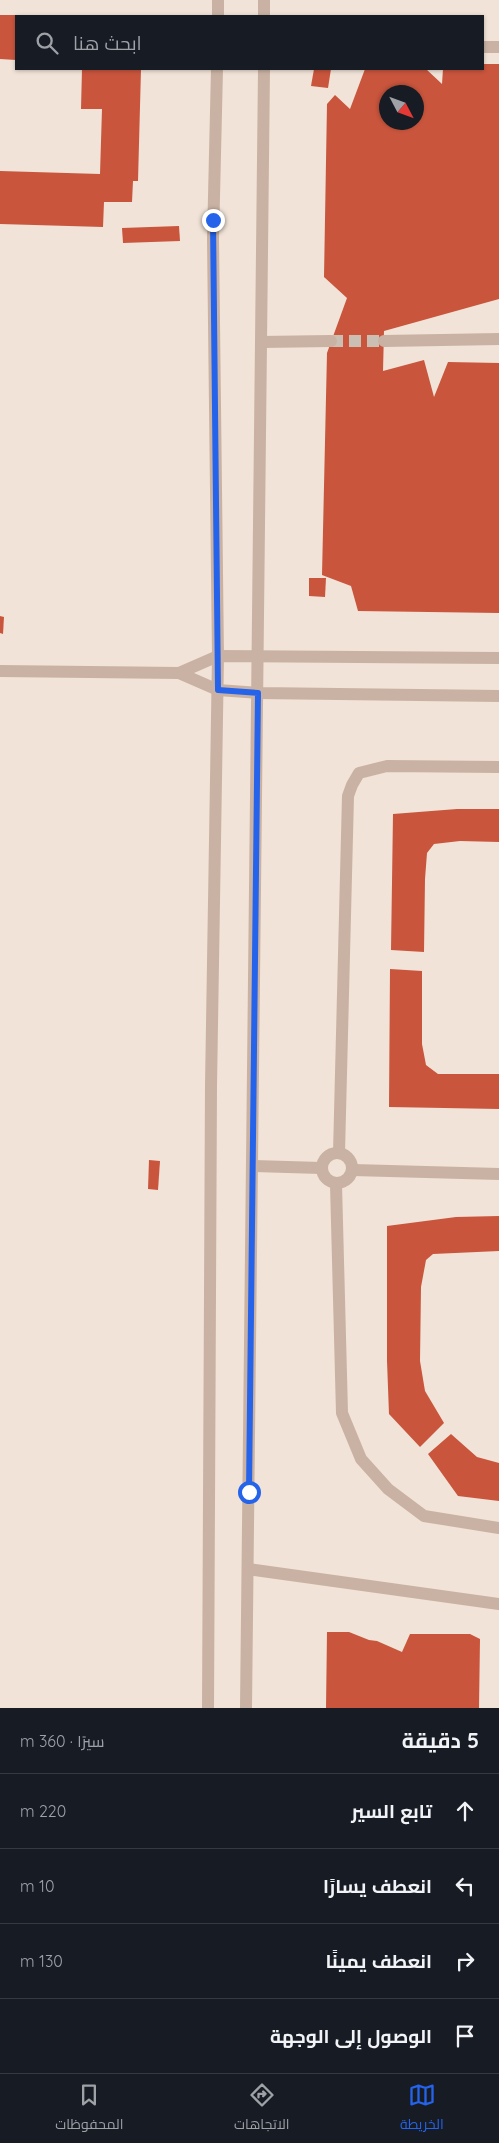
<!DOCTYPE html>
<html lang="ar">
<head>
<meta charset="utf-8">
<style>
  :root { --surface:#171b24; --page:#20242c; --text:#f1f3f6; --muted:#9ea1a6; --line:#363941; --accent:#2563eb }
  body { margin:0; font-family:Quicksand,Cairo,sans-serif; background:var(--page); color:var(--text); direction:rtl }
  .compass { position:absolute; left:379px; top:85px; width:45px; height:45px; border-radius:50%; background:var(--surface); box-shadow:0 1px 4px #0004; rotate:131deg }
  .stop { position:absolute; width:15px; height:15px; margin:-11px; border:4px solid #2563eb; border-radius:50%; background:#fff }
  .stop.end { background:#2563eb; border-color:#fff; box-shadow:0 1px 5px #0008 }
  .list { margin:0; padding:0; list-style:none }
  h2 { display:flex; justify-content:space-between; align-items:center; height:65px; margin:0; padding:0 20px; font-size:21px }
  h2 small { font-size:16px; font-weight:400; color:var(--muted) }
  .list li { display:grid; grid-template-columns:32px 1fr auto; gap:15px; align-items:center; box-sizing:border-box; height:75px; padding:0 20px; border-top:1px solid var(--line) }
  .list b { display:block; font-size:19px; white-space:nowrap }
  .list em { font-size:16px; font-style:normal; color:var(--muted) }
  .icon { flex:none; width:28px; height:28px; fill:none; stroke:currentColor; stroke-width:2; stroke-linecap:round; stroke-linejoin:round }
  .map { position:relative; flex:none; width:499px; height:1708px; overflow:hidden; direction:ltr }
  .search { position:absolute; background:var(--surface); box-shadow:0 1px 4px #0004; left:15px; right:15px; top:15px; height:55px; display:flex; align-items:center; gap:12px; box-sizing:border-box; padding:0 18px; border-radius:0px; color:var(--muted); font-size:19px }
  .sheet { height:365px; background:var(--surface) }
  nav { display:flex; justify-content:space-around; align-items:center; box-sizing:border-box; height:70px; border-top:1px solid var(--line); background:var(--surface); font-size:14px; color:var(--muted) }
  nav a { display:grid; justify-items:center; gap:2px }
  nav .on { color:var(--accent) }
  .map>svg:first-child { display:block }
  .building { fill:#c9553d; fill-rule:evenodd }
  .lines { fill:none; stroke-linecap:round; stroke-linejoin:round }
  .minor-tunnel { stroke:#cbbeb3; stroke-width:12; stroke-dasharray:12 6; stroke-linecap:butt }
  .minor { stroke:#c9b2a3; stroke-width:12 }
  .route { stroke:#2563eb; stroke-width:6 }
</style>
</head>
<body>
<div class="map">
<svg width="499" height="1708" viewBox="0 0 499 1708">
  <rect width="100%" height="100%" fill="#f1e3d7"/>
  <g class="building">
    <polygon points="0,15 16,15 16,60 0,59"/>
    <path d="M483,64H499V299L384,331L383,371L424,360L434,397L448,362L499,363V613L358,611L351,586L322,575L327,353L347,298L324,277L327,104L335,95L350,109L365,69H426L442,84L443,69H483ZM386,92H416V122H386Z"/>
    <polygon points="82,69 141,69 138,181 133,181 132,202 104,202 103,227 0,224 0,171 100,174 102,109 81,109"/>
    <polygon points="314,69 331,69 328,88 311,86"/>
    <polygon points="179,226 180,241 123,243 122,228"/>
    <polygon points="309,578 326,578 325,597 309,596"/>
    <polygon points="0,616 4,617 3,634 0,633"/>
    <polygon points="457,809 499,809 499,842 460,841 434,844 427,853 425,879 424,952 391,950 393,814"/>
    <polygon points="390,969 422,971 422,1044 426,1065 438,1074 499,1074 499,1109 389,1107"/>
    <polygon points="149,1160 160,1161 158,1190 148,1189"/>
    <polygon points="499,1216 499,1251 433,1254 426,1260 421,1287 420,1361 425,1391 444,1423 420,1447 389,1414 387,1361 387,1226 456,1217"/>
    <polygon points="451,1434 477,1457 499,1463 499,1501 458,1496 428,1454"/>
    <polygon points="327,1632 349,1632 369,1640 377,1641 402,1652 410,1634 470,1634 480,1639 479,1708 326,1708"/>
  </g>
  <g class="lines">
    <polyline class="minor-tunnel" points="331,341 384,341"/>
    <g class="minor">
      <polyline points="218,16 218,0"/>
      <polyline points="264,16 264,0"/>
      <polyline points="483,47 499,47"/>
      <polyline points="384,341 499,339"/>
      <polyline points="261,342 331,341"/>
      <polyline points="0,671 179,673 218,690 258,693 499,696"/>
      <polyline points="179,673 218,656 499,658"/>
      <circle cx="337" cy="1168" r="15"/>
      <polyline points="339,1153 348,796 352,785 359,773 387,766 499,767"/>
      <polyline points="253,1166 321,1168"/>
      <polyline points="353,1170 499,1174"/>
      <polyline points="336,1184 342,1413 361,1459 388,1489 424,1516 499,1528"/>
      <polyline points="248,1569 499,1604"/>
      <polyline points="208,1708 211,1086 218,656 213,239 217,69"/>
      <polyline points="246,1708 264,69"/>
    </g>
  </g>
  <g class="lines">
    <polyline class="route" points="213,220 218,690 258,693 249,1492"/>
  </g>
</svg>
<svg class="compass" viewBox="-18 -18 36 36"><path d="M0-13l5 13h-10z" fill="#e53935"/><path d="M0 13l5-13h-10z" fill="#9ea1a6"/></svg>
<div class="stop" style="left:249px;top:1492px"></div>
<div class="stop end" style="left:213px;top:220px"></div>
<div class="search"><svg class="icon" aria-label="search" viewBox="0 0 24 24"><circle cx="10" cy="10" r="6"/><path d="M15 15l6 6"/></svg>ابحث هنا</div>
</div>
<section class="sheet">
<h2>5 دقيقة<small>سيرًا · 360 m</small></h2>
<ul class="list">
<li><svg class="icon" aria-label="ahead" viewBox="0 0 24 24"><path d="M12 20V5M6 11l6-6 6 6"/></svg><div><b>تابع السير</b></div><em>220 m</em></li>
<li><svg class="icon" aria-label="left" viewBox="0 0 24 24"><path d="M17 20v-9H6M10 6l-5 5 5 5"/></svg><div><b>انعطف يسارًا</b></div><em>10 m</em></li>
<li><svg class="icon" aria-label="right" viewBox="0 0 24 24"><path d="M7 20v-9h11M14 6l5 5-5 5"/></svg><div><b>انعطف يمينًا</b></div><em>130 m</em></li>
<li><svg class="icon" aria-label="arrive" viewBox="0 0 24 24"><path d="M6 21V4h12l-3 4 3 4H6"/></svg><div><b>الوصول إلى الوجهة</b></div></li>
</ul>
</section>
<nav>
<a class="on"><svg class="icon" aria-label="map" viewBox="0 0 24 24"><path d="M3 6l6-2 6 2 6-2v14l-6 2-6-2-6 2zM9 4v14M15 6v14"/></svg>الخريطة</a>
<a><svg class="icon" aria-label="directions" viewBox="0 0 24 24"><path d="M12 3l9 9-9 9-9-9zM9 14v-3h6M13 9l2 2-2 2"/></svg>الاتجاهات</a>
<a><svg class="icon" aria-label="saved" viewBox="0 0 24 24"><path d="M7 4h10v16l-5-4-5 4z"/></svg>المحفوظات</a>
</nav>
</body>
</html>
